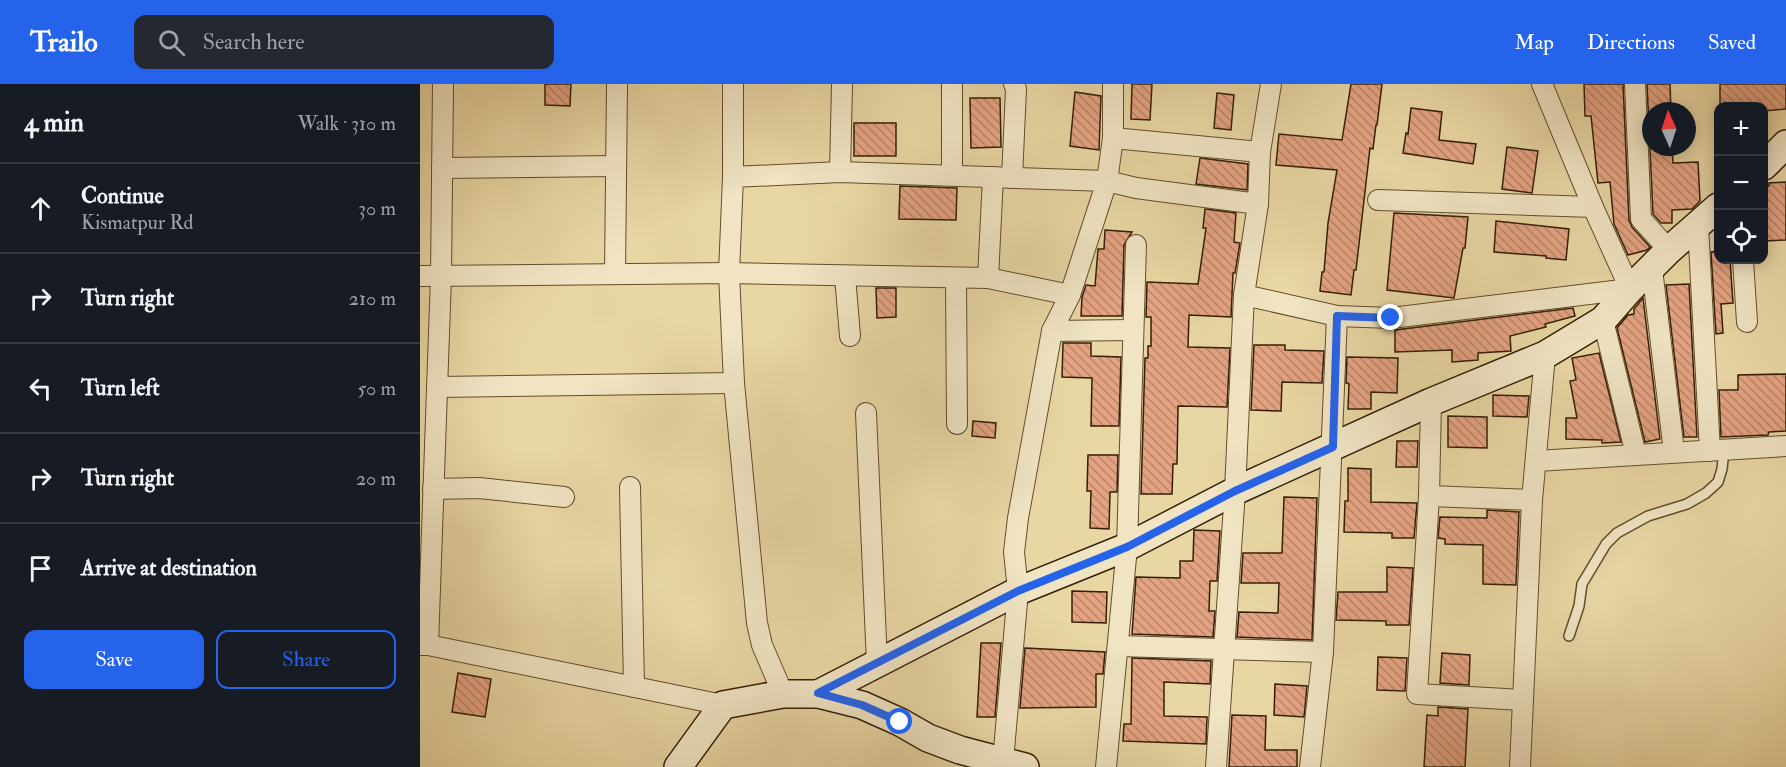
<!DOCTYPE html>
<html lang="en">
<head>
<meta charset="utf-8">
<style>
  :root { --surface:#171b24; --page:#242831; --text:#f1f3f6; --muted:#9ea1a6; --line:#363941; --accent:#2563eb }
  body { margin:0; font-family:"IM FELL Double Pica",serif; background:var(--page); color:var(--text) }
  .controls { position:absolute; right:18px; top:18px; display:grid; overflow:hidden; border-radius:12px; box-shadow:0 3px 15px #0003 }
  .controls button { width:54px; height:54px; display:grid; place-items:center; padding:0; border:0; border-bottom:2px solid var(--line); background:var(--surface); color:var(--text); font:30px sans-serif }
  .compass { position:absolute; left:1222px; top:18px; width:54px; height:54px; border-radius:50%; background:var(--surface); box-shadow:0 3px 15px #0003; rotate:357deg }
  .stop { position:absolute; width:18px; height:18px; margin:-14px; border:4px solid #2563eb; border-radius:50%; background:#fff }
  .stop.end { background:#2563eb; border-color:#fff; box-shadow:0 2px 6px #0008 }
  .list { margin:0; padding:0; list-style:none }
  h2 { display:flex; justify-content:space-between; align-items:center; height:78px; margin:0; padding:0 24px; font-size:26px }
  h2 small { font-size:20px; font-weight:400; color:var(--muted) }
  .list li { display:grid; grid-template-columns:39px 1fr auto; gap:18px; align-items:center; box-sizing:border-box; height:90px; padding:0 24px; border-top:2px solid var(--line) }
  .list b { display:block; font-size:22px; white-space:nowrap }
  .list p { margin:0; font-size:20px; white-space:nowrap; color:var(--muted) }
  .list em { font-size:20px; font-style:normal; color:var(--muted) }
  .actions { display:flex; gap:12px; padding:18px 24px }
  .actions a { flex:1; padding:14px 0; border:2px solid var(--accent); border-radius:12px; text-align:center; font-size:21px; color:var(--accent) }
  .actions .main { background:var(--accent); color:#fff }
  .icon { flex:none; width:33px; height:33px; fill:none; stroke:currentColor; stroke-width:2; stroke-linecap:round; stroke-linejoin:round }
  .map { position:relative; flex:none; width:1366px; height:683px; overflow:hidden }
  header { display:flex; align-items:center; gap:36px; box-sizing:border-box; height:84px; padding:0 30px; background:var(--accent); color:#fff }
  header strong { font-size:28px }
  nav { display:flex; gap:33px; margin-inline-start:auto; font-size:21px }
  .search { width:420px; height:54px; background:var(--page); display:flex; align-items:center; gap:15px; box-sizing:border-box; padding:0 21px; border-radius:12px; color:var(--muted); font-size:22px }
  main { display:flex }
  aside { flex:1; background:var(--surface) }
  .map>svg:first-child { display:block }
  .building { fill:url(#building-back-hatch); stroke:#341f06; stroke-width:1.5 }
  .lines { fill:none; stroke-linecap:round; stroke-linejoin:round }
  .lane-casing { stroke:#614d2d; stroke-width:12 }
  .street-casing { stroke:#614d2d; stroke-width:22 }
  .secondary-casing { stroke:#341f06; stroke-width:30 }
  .lane { stroke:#f0e4c3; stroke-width:9 }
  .street { stroke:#f0e4c3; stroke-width:20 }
  .secondary { stroke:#f0e4c3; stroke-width:27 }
  .route { stroke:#2563eb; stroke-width:8 }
</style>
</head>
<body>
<header>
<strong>Trailo</strong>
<div class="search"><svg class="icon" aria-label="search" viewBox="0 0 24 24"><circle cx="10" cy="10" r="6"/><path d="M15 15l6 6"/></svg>Search here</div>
<nav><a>Map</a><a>Directions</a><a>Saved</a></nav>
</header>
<main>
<aside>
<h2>4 min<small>Walk · 310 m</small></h2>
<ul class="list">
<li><svg class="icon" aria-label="ahead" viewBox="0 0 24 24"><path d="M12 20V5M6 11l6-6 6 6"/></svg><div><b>Continue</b><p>Kismatpur Rd</p></div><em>30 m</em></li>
<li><svg class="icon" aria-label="right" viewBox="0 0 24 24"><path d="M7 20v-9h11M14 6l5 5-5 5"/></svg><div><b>Turn right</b></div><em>210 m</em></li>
<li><svg class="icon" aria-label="left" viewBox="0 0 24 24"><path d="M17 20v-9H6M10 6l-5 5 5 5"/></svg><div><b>Turn left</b></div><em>50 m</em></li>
<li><svg class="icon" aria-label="right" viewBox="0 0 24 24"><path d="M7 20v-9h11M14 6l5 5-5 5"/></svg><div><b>Turn right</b></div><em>20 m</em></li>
<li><svg class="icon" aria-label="arrive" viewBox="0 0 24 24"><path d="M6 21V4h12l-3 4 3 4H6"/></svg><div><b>Arrive at destination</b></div></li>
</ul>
<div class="actions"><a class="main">Save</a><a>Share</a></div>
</aside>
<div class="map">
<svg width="1366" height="683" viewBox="0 0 1366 683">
  <defs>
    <pattern id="building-back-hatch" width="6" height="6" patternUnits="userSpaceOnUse" patternTransform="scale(1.5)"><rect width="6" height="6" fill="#e4a382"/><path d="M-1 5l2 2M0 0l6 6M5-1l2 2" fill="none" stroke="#ba8468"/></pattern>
  </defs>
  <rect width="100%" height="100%" fill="#e8d6a3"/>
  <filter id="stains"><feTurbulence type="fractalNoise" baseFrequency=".00333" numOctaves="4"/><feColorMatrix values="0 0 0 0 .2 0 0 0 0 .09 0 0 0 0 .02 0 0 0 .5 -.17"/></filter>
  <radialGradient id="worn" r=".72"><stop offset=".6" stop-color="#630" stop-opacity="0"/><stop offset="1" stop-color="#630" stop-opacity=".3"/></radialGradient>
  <g class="building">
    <polygon points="125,0 151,0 150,22 125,21"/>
    <polygon points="712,0 732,0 730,36 711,35"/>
    <polygon points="931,0 962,0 957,41 956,41 953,65 950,64 936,186 934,186 931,211 900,207 902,188 904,188 908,139 917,86 856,81 859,50 922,56"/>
    <polygon points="1164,0 1203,0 1209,136 1212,143 1230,163 1227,166 1208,171 1194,140 1190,98 1178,99 1171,32 1165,32"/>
    <polygon points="1227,0 1250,0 1251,27 1231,27 1231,63 1252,63 1253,79 1278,78 1280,117 1272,125 1252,126 1252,139 1241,139 1233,130"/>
    <polygon points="1300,0 1366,0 1366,25 1344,27 1344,22 1300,22"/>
    <polygon points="655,8 681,12 679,66 650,62"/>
    <polygon points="797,9 814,11 811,46 794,44"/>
    <polygon points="550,14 580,14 581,63 551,64"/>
    <polygon points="991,24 1022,28 1019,56 1056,60 1053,80 983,69 986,49 988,50"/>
    <rect x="434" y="39" width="42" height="33"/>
    <polygon points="1087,63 1118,67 1112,109 1082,105"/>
    <polygon points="780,74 828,80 827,106 776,100"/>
    <polygon points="1366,98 1366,156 1344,157 1344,102 1349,102 1349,99"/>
    <polygon points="480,102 537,104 536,136 479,135"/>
    <polygon points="785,125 816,129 814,158 820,159 815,189 813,189 811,233 769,231 768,263 810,264 807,323 758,322 757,380 753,380 752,410 721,410 725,274 728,274 728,262 731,262 731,233 726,233 727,198 778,200 786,144 783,144"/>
    <polygon points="974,129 1048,133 1045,164 1043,164 1034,214 967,206"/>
    <polygon points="1076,137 1149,145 1146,176 1126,174 1126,172 1074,168"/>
    <polygon points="685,146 712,148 704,161 702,232 661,232 662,213 666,201 675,202 678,165 684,165"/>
    <polygon points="1299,167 1299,176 1310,176 1313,219 1301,220 1303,249 1296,250 1291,168"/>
    <polygon points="1269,200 1277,353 1264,353 1246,201"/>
    <polygon points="456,204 476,204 476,233 457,234"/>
    <polygon points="1223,214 1240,355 1225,358 1197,244 1208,231 1214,230 1214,225"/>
    <polygon points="1153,224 1155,232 1125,240 1126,243 1090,252 1091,267 1058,269 1058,276 1032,278 1032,266 975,268 975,246"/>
    <polygon points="643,259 671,259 671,272 701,273 699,342 671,342 672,294 642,293"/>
    <polygon points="834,261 865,261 865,266 904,267 902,299 862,298 861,327 831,326"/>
    <polygon points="1179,269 1201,358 1182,359 1182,356 1146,355 1146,334 1157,334 1150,297 1156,296 1152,274"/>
    <polygon points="927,273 978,274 977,309 951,308 951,325 928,325 929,300 926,299"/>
    <polygon points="1366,290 1366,347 1349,348 1348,351 1301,353 1299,306 1318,306 1318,291"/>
    <polygon points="1073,311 1109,312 1107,333 1073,332"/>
    <polygon points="1028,332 1067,333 1067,364 1028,363"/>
    <polygon points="553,337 576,339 575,354 552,352"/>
    <polygon points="977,357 998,357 997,383 976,383"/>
    <polygon points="668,371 698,371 697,408 690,408 689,445 670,444 671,407 667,407"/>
    <polygon points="928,384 951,385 951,418 997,419 994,454 972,454 972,449 924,448 925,417 928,417"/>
    <polygon points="864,413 897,414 892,556 817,553 819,528 858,529 859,499 821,499 823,469 862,469"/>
    <polygon points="1067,426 1099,428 1096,501 1063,500 1063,461 1025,460 1025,455 1018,454 1020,433 1067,434"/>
    <polygon points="774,446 800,447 797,497 790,497 789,527 795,527 793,553 712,550 716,493 760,494 760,477 773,477"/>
    <polygon points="967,483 993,484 989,541 966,541 966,537 916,536 918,508 967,508"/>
    <polygon points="652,507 687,508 686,539 652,538"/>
    <polygon points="561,559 581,559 575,633 557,633"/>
    <polygon points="605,564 685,568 683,590 676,590 676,623 600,624"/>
    <polygon points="1022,569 1050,571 1049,601 1020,599"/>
    <polygon points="958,573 987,574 985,607 957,606"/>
    <polygon points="712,574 791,577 790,600 744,598 744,632 787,633 786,660 703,657 704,640 711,640"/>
    <polygon points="38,589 71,595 65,633 32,628"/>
    <polygon points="855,600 887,602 884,633 854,631"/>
    <polygon points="1018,623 1048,625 1045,683 1004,683 1007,631 1018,632"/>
    <polygon points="812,631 846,632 845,666 877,666 877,683 809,683"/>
  </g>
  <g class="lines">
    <defs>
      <polyline id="lane" points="1149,552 1159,522 1162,500 1186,460 1197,449 1228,432 1267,420 1286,409 1298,398 1302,385 1304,366"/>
      <g id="street">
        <polyline points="532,0 532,91"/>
        <polyline points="693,0 693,54 687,97 716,104 838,120"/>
        <polyline points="1215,0 1221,135 1249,166"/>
        <polyline points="693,54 840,68"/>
        <polyline points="22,84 196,82"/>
        <polygon points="420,88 687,97 650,211 568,194 309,189 313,93"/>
        <polyline points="420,88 422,0"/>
        <polyline points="313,93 313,0"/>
        <polyline points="592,94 596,5 594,0"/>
        <polyline points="958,116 1173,123"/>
        <polyline points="1278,141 1290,367"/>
        <polyline points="1323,176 1327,238"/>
        <polyline points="1232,185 1254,368"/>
        <polyline points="195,190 197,0"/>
        <polyline points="0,192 309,189 314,299 337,539 342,561 363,610"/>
        <polyline points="425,192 430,252"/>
        <polyline points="536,194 537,340"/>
        <polyline points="568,194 573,93"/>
        <polyline points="650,211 632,247 712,246"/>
        <polyline points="824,211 917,232 971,234 1210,205 1173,123 1122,0"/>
        <polyline points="1183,236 1216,371"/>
        <polyline points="17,303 314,299"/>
        <polyline points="1011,318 1009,412 997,610 1103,616"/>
        <polyline points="446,329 457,579"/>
        <polyline points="1116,377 1366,362"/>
        <polyline points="210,403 214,603"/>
        <polyline points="13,405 59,404 144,413"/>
        <polyline points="1009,412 1112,416"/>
        <polyline points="0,561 8,561 303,621"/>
        <polyline points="8,561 21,192 23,0"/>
        <polyline points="699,562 903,568"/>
        <polyline points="583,677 598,507 594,468 598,434 632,247"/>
        <polyline points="686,683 707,463 716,161"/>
        <polyline points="796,683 815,407 824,211 838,120 840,68 851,0"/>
        <polyline points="890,683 903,568 917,232"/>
        <polyline points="1100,683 1112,416 1125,271"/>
      </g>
      <g id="secondary">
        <polyline points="1344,82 1366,60"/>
        <polyline points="398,610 598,507 707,463 815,407 1011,318 1125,271 1183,236 1210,205 1249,166 1298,123"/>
        <polyline points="258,683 303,621 363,610 398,610 442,621 480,638 508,654 540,666 605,683"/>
      </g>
    </defs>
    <use href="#lane" class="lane-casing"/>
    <use href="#street" class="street-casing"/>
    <use href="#secondary" class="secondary-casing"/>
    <use href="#lane" class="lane"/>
    <use href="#street" class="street"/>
    <use href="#secondary" class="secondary"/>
  </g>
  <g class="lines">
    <polyline class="route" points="480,638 442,621 398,609 598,507 707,463 815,407 913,363 917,232 971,234"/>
  </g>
  <rect width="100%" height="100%" filter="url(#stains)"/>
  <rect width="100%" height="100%" fill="url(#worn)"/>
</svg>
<div class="controls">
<button>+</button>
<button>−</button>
<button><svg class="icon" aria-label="locate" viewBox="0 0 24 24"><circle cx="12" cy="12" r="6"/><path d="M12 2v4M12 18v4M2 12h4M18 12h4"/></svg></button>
</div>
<svg class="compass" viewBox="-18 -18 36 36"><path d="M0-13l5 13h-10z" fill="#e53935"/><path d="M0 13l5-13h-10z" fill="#9ea1a6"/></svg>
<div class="stop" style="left:480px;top:638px"></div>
<div class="stop end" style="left:971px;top:234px"></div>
</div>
</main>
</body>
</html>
